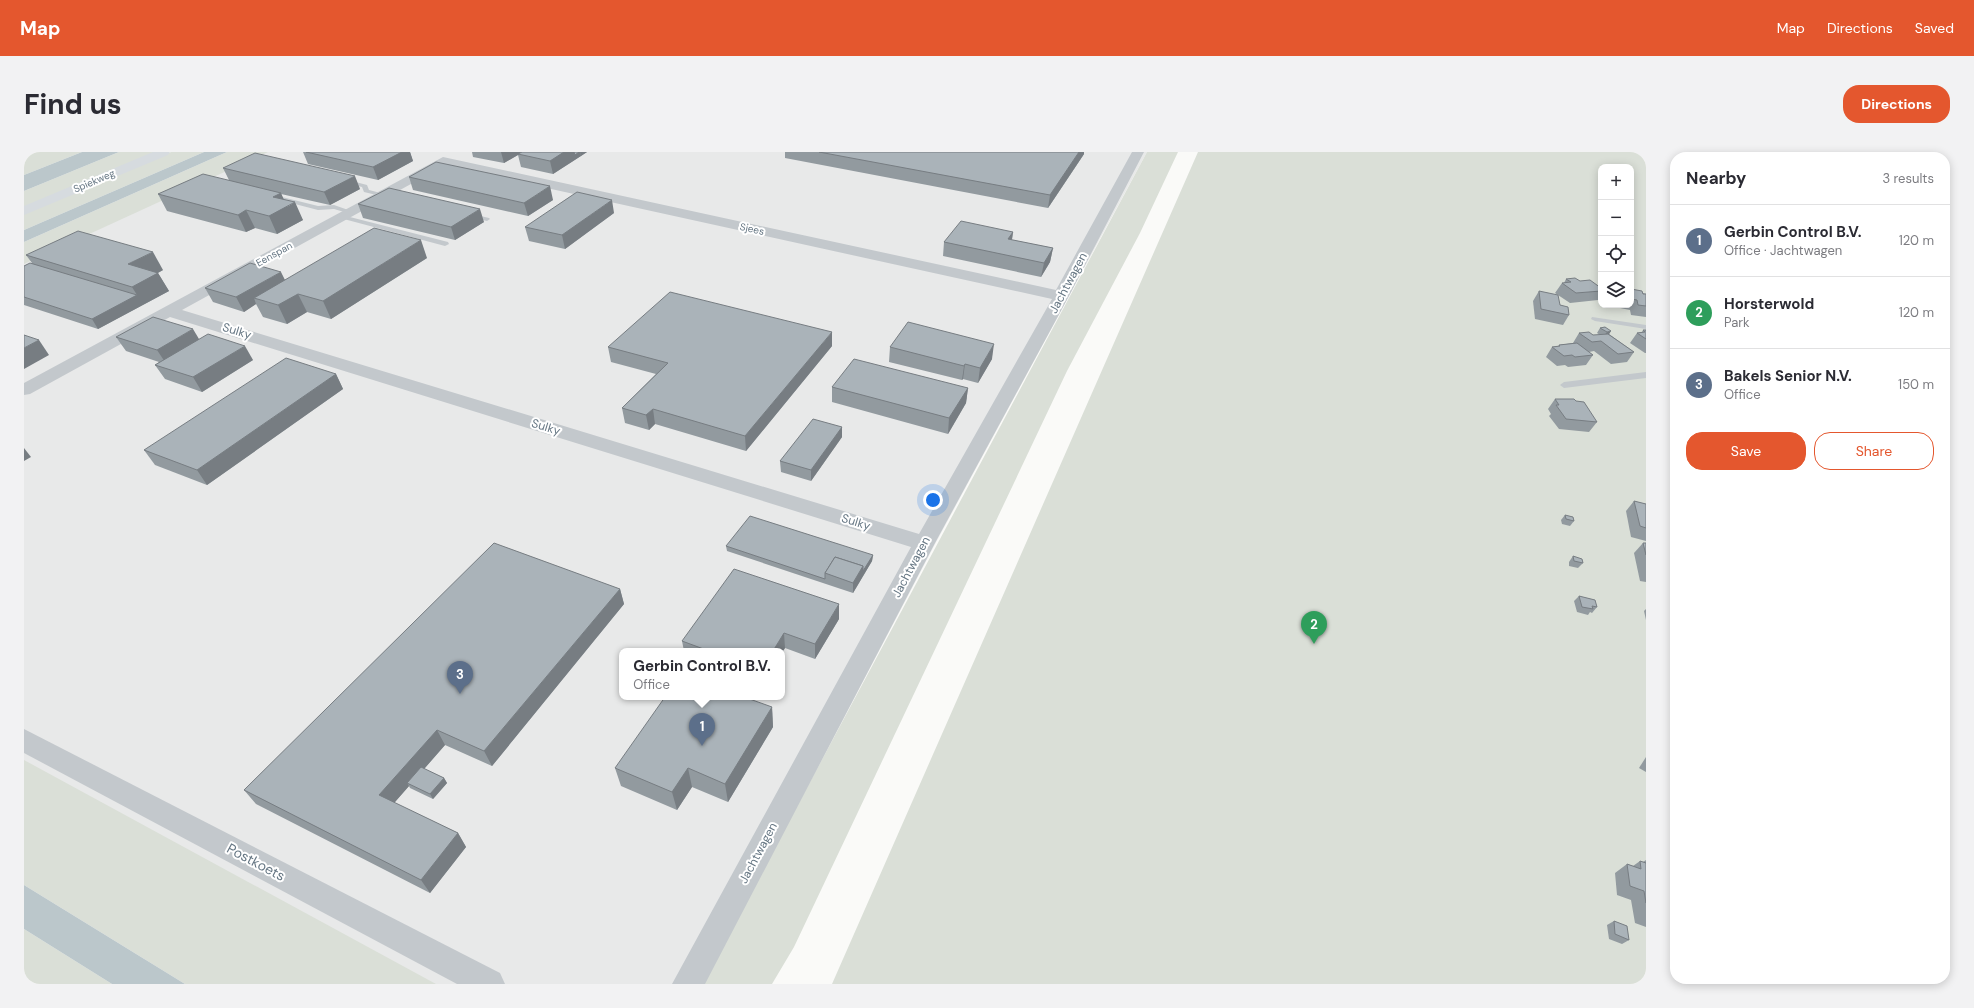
<!DOCTYPE html>
<html lang="en">
<head>
<meta charset="utf-8">
<style>
  :root { --surface:#fff; --page:#f2f2f3; --text:#2b2b33; --muted:#7c7c81; --line:#e1e1e2; --accent:#e4572e }
  body { margin:0; font-family:"DM Sans",sans-serif; background:var(--page); color:var(--text) }
  .controls { position:absolute; right:12px; top:12px; display:grid; overflow:hidden; border-radius:8px; box-shadow:0 2px 10px #0003 }
  .controls button { width:36px; height:36px; display:grid; place-items:center; padding:0; border:0; border-bottom:1px solid var(--line); background:var(--surface); color:var(--text); font:20px sans-serif }
  .you { position:absolute; left:909px; top:348px; width:14px; height:14px; margin:-10px; border:3px solid #fff; border-radius:50%; background:#1a73e8; box-shadow:0 0 0 6px #1a73e833 }
  .badge { display:grid; place-items:center; width:26px; height:26px; border-radius:50%; background:var(--accent); color:#fff; font-size:13px; font-weight:700 }
  .pin { position:absolute; translate:-50% -33px; filter:drop-shadow(0 1px 2px #0008) }
  .pin::after { content:''; position:absolute; top:21px; width:14px; height:12px; background:inherit; clip-path:polygon(0 0,100% 0,50% 100%) }
  .popup { position:absolute; left:595px; top:496px; width:166px; height:52px; box-sizing:border-box; display:grid; place-content:center; border-radius:8px; background:var(--surface); filter:drop-shadow(0 1px 3px #0005); font-size:13px; white-space:nowrap; color:var(--muted) }
  .popup b { font-size:15px; color:var(--text) }
  .popup::after { content:''; position:absolute; left:50%; top:100%; margin-left:-8px; border:8px solid transparent; border-top-color:var(--surface) }
  .list { margin:0; padding:0; list-style:none }
  h2 { display:flex; justify-content:space-between; align-items:center; height:52px; margin:0; padding:0 16px; font-size:17px }
  h2 small { font-size:13px; font-weight:400; color:var(--muted) }
  .list li { display:grid; grid-template-columns:26px 1fr auto; gap:12px; align-items:center; box-sizing:border-box; height:72px; padding:0 16px; border-top:1px solid var(--line) }
  .list b { display:block; font-size:15px; white-space:nowrap }
  .list p { margin:0; font-size:13px; white-space:nowrap; color:var(--muted) }
  .list em { font-size:13px; font-style:normal; color:var(--muted) }
  .actions { display:flex; gap:8px; padding:12px 16px }
  .actions a { flex:1; padding:9px 0; border:1px solid var(--accent); border-radius:16px; text-align:center; font-size:14px; color:var(--accent) }
  .actions .main { background:var(--accent); color:#fff }
  .icon { flex:none; width:22px; height:22px; fill:none; stroke:currentColor; stroke-width:2; stroke-linecap:round; stroke-linejoin:round }
  .map { position:relative; flex:none; width:1622px; height:832px; overflow:hidden; border-radius:16px }
  header { display:flex; align-items:center; gap:24px; box-sizing:border-box; height:56px; padding:0 20px; background:var(--accent); color:#fff }
  header strong { font-size:19px }
  nav { display:flex; gap:22px; margin-inline-start:auto; font-size:14px }
  .intro { display:flex; align-items:center; justify-content:space-between; box-sizing:border-box; height:96px; padding:0 24px }
  h1 { margin:0; font-size:28px }
  .button { padding:10px 18px; border-radius:16px; background:var(--accent); color:#fff; font-size:14px; font-weight:700 }
  main { display:flex; gap:24px; padding:0 24px }
  aside { flex:1; background:var(--surface); border-radius:16px; box-shadow:0 2px 10px #0003 }
  .map>svg:first-child { display:block }
  .built { fill:#e8e9e9; fill-rule:evenodd }
  .green { fill:#dadfd7; fill-rule:evenodd }
  .water { fill:#bbc7cb }
  .lines { fill:none; stroke-linecap:round; stroke-linejoin:round }
  .service { fill:#c3c8cc; fill-rule:evenodd }
  .minor { fill:#c3c8cc; fill-rule:evenodd }
  .secondary { fill:#d6dbdf; fill-rule:evenodd }
  .wall { fill:#929a9f }
  .shaded-wall { fill:#777d82 }
  .building { fill:#aab3b9; stroke:#777d82 }
  .labels { text-anchor:middle; dominant-baseline:central; stroke-width:4; stroke-linejoin:round; paint-order:stroke }
  .far-street-label { font-size:10px; fill:#657683; stroke:#fff }
  .street-label { font-size:12px; fill:#657683; stroke:#fff }
  .near-street-label { font-size:14px; fill:#657683; stroke:#fff }
</style>
</head>
<body>
<header>
<strong>Map</strong>
<nav><a>Map</a><a>Directions</a><a>Saved</a></nav>
</header>
<div class="intro"><h1>Find us</h1><a class="button">Directions</a></div>
<main>
<div class="map">
<svg width="1622" height="832" viewBox="0 0 1622 832">
  <rect width="100%" height="100%" fill="#fafaf8"/>
  <path class="built" d="M214,0H1123L910,394L681,832H363L0,642V97ZM598,499H758V545H598Z"/>
  <g class="green">
    <polygon points="0,0 58,0 0,23"/>
    <polygon points="95,0 133,0 0,55 0,39"/>
    <polygon points="147,0 180,0 0,78 0,62"/>
    <polygon points="203,0 244,0 0,112 0,90"/>
    <polygon points="1123,0 1154,0 1116,81 1043,219 770,795 748,832 678,832"/>
    <path d="M1174,0H1622V832H808ZM1577,15H1607V153H1577Z"/>
    <polygon points="0,608 412,832 161,832 0,733"/>
    <polygon points="0,777 88,832 0,832"/>
  </g>
  <g class="water">
    <polygon points="58,0 95,0 0,39 0,23"/>
    <polygon points="180,0 203,0 0,90 0,78"/>
    <polygon points="0,733 161,832 88,832 0,777"/>
  </g>
  <g class="lines">
    <g class="service">
      <polygon points="320,27 343,33 345,38 368,44 365,46 340,40 338,35 318,30 317,29"/>
      <polygon points="246,42 294,54 310,53 330,60 327,62 310,57 294,58 244,45 244,43"/>
      <polygon points="444,61 465,66 466,67 463,69 442,64 442,62"/>
      <polygon points="318,63 424,90 425,92 421,94 316,66 316,64"/>
      <polygon points="1568,165 1622,173 1622,177 1571,169 1567,167"/>
      <polygon points="1622,220 1622,226 1540,236 1536,233 1540,230"/>
    </g>
    <g class="minor">
      <path d="M1108,0H1120L1045,144L911,391L681,832H648L887,395L146,165L6,242L0,243V231L419,5L1032,138ZM418,13L1028,147L895,382L158,158L416,16Z"/>
      <polygon points="0,577 476,821 481,832 433,832 0,601"/>
    </g>
    <polygon class="secondary" points="129,0 146,0 144,3 0,63 0,54"/>
  </g>
  <g class="wall">
    <polygon points="279,0 386,0 389,9 354,28 284,12"/>
    <polygon points="448,0 563,0 529,22 497,15 494,3 480,11 449,5"/>
    <polygon points="761,0 1060,0 1060,2 1024,56 761,6"/>
    <polygon points="199,16 336,37 306,53 257,42 260,48 279,68 253,82 231,76 222,80 143,59 134,42 205,28"/>
    <polygon points="385,25 529,48 504,64 389,38"/>
    <polygon points="334,52 460,70 431,88 339,66"/>
    <polygon points="590,61 541,97 505,89 501,75"/>
    <polygon points="989,80 988,88 1029,96 1026,110 1017,125 919,104 920,90"/>
    <polygon points="2,103 139,118 134,121 145,139 74,177 0,153 0,114 8,111"/>
    <polygon points="403,106 307,167 283,160 263,172 239,165 232,152 220,160 189,150 181,136 261,128"/>
    <polygon points="1542,127 1556,129 1577,136 1577,144 1574,148 1546,151 1531,141 1538,131 1540,131"/>
    <polygon points="1607,137 1622,142 1622,165 1607,163 1606,158 1596,156 1596,153 1607,153"/>
    <polygon points="1515,139 1536,153 1545,163 1539,173 1511,167 1509,149"/>
    <polygon points="1581,175 1585,182 1610,200 1603,210 1587,212 1570,199 1565,200 1569,203 1562,213 1544,215 1541,213 1533,214 1522,205 1528,195 1534,194 1535,193 1549,191 1555,181 1569,183 1576,183 1573,181 1576,176"/>
    <polygon points="1619,178 1622,178 1622,201 1621,201 1606,191 1613,181 1618,180"/>
    <polygon points="92,185 175,187 229,208 178,240 141,227 131,213 135,210 102,199"/>
    <polygon points="808,194 722,299 631,272 625,278 601,271 598,256 632,222 587,210 584,195"/>
    <polygon points="866,195 968,207 954,231 939,227 938,228 865,210"/>
    <polygon points="312,222 319,237 183,333 131,313 120,298"/>
    <polygon points="808,235 944,236 942,251 924,282 808,250"/>
    <polygon points="1531,247 1552,249 1573,270 1565,280 1535,277 1525,264 1527,262 1524,257"/>
    <polygon points="818,275 818,285 787,329 757,320 756,309"/>
    <polygon points="1610,349 1622,352 1622,389 1607,385 1602,359"/>
    <polygon points="1541,363 1550,369 1546,374 1538,372 1537,368"/>
    <polygon points="1619,391 1622,391 1622,430 1616,429 1610,401"/>
    <polygon points="702,394 849,403 848,409 829,441 703,399"/>
    <polygon points="1549,404 1559,411 1554,416 1545,414 1545,410"/>
    <polygon points="596,437 600,452 468,614 421,593 400,617 420,626 423,631 409,647 386,636 385,634 370,651 434,681 442,695 406,741 232,652 220,638"/>
    <polygon points="1555,444 1573,455 1568,461 1566,460 1564,463 1553,460 1550,449"/>
    <polygon points="1622,457 1622,468 1620,459"/>
    <polygon points="815,467 791,507 761,496 758,499 660,499 658,489"/>
    <polygon points="748,555 749,575 704,650 668,635 653,658 597,634 591,616"/>
    <polygon points="1622,605 1622,620 1615,616"/>
    <polygon points="1622,708 1622,775 1611,771 1607,748 1593,743 1591,721 1603,712 1609,714 1616,709 1619,710"/>
    <polygon points="1590,769 1605,788 1598,792 1585,787 1583,773"/>
  </g>
  <g class="shaded-wall">
    <polygon points="370,0 386,0 389,9 354,28 349,15"/>
    <polygon points="477,0 499,0 480,11"/>
    <polygon points="536,0 556,0 557,4 529,22 526,9"/>
    <polygon points="556,0 563,0 557,4"/>
    <polygon points="1055,0 1060,0 1060,2 1024,56 1026,43"/>
    <polygon points="331,24 336,37 306,53 300,40"/>
    <polygon points="526,34 529,48 504,64 500,51"/>
    <polygon points="257,41 263,55 271,50 279,68 253,82 245,64 249,45"/>
    <polygon points="588,48 590,61 541,97 538,83"/>
    <polygon points="456,57 460,70 431,88 427,75"/>
    <polygon points="222,58 231,76 222,80 214,63"/>
    <polygon points="989,80 987,93 984,87"/>
    <polygon points="397,88 403,106 307,167 299,149"/>
    <polygon points="1029,96 1026,110 1017,125 1020,111"/>
    <polygon points="129,100 139,118 115,131 104,112"/>
    <polygon points="257,120 264,134 230,146 232,152 220,160 212,145"/>
    <polygon points="134,121 145,139 74,177 68,167 113,143 108,135"/>
    <polygon points="274,142 283,160 263,172 254,153"/>
    <polygon points="169,177 178,192 143,213 133,198"/>
    <polygon points="1587,179 1584,184 1579,185 1583,180"/>
    <polygon points="808,180 808,194 722,299 721,284"/>
    <polygon points="15,188 25,203 0,217 0,196"/>
    <polygon points="970,192 968,207 954,231 956,216"/>
    <polygon points="221,194 229,208 178,240 169,225"/>
    <polygon points="941,212 939,227 938,228 940,214"/>
    <polygon points="312,222 319,237 183,333 173,318"/>
    <polygon points="944,236 942,251 924,282 925,266"/>
    <polygon points="629,257 631,272 625,278 622,263"/>
    <polygon points="818,275 818,285 787,329 787,318"/>
    <polygon points="0,296 7,305 0,309"/>
    <polygon points="849,403 848,409 829,441 829,431 839,414"/>
    <polygon points="596,437 600,452 468,614 460,599"/>
    <polygon points="815,452 815,467 791,507 791,492"/>
    <polygon points="760,481 761,496 758,501 758,499 749,499"/>
    <polygon points="748,555 749,575 704,650 701,632"/>
    <polygon points="413,578 421,593 386,633 383,631 385,634 364,658 355,643"/>
    <polygon points="664,616 668,635 653,658 648,640"/>
    <polygon points="420,626 423,631 409,647 406,642"/>
    <polygon points="434,681 442,695 406,741 397,728"/>
  </g>
  <g class="building">
    <polygon points="282,0 378,0 349,15"/>
    <polygon points="498,0 540,0 526,9 494,2"/>
    <polygon points="550,0 555,0 551,3"/>
    <polygon points="795,0 1055,0 1026,43"/>
    <polygon points="231,1 331,24 300,40 199,16"/>
    <polygon points="412,10 526,34 500,51 385,25"/>
    <polygon points="179,22 257,41 249,45 271,50 245,64 222,58 214,63 134,42"/>
    <polygon points="365,36 456,57 427,75 334,52"/>
    <polygon points="553,40 588,48 538,83 501,75"/>
    <polygon points="937,69 989,80 984,87 1029,96 1020,111 920,90"/>
    <polygon points="350,76 397,88 299,149 274,142 254,153 230,146"/>
    <polygon points="54,79 129,100 104,112 134,121 108,135 2,103"/>
    <polygon points="6,111 113,143 68,167 0,145 0,114"/>
    <polygon points="226,111 257,120 212,145 181,136"/>
    <polygon points="1551,126 1556,129 1566,128 1577,136 1577,139 1552,141 1538,131 1547,130 1542,127"/>
    <polygon points="1607,137 1618,139 1619,142 1622,142 1622,154 1614,153 1613,148 1607,147"/>
    <polygon points="1515,139 1534,143 1536,153 1544,155 1545,163 1517,157"/>
    <polygon points="646,140 808,180 721,284 629,257 622,263 598,256 644,211 584,195"/>
    <polygon points="129,165 169,177 133,198 92,185"/>
    <polygon points="884,170 970,192 956,216 941,212 940,214 866,195"/>
    <polygon points="1581,175 1587,179 1583,180 1576,176"/>
    <polygon points="1619,178 1622,178 1622,187 1613,181 1621,180"/>
    <polygon points="1565,180 1569,183 1584,182 1610,200 1594,202 1577,189 1568,190 1555,181"/>
    <polygon points="184,182 221,194 169,225 131,213"/>
    <polygon points="0,183 15,188 0,196"/>
    <polygon points="1553,191 1569,203 1551,205 1548,203 1540,204 1528,195 1536,194 1535,193"/>
    <polygon points="262,206 312,222 173,318 120,298"/>
    <polygon points="830,207 944,236 925,266 808,235"/>
    <polygon points="1531,247 1550,247 1552,249 1560,250 1573,270 1542,267 1532,253 1535,253"/>
    <polygon points="789,267 818,275 787,318 756,309"/>
    <polygon points="1610,349 1622,352 1622,376 1616,374"/>
    <polygon points="1541,363 1549,365 1550,369 1542,367"/>
    <polygon points="726,364 849,403 839,419 839,414 811,405 801,421 801,427 702,394"/>
    <polygon points="470,391 596,437 460,599 413,578 355,643 434,681 397,728 220,638"/>
    <polygon points="1619,391 1622,391 1622,403"/>
    <polygon points="1549,404 1558,407 1559,411 1550,409"/>
    <polygon points="811,405 839,414 829,431 801,421"/>
    <polygon points="710,417 815,452 791,492 760,481 749,499 685,499 658,489"/>
    <polygon points="1555,444 1571,448 1573,455 1568,454 1569,457 1558,455"/>
    <polygon points="641,545 720,545 748,555 701,632 664,616 648,640 591,616"/>
    <polygon points="397,615 420,626 406,642 383,631"/>
    <polygon points="1616,709 1622,711 1622,751 1620,739 1606,734 1603,712 1617,717"/>
    <polygon points="1590,769 1603,774 1605,788 1591,782"/>
  </g>
  <g class="labels">
    <g class="far-street-label">
      <text transform="translate(70 29) rotate(-23)">Spiekweg</text>
      <text transform="translate(728 77) rotate(12)">Sjees</text>
      <text transform="translate(250 102) rotate(-29)">Eenspan</text>
    </g>
    <g class="street-label">
      <text transform="translate(1044 131) rotate(-62)">Jachtwagen</text>
      <text transform="translate(213 179) rotate(17)">Sulky</text>
      <text transform="translate(522 275) rotate(17)">Sulky</text>
      <text transform="translate(832 370) rotate(17)">Sulky</text>
      <text transform="translate(887 415) rotate(-62)">Jachtwagen</text>
      <text transform="translate(734 701) rotate(-62)">Jachtwagen</text>
    </g>
    <g class="near-street-label">
      <text transform="translate(232 710) rotate(28)">Postkoets</text>
    </g>
  </g>
</svg>
<div class="controls">
<button>+</button>
<button>−</button>
<button><svg class="icon" aria-label="locate" viewBox="0 0 24 24"><circle cx="12" cy="12" r="6"/><path d="M12 2v4M12 18v4M2 12h4M18 12h4"/></svg></button>
<button><svg class="icon" aria-label="layers" viewBox="0 0 24 24"><path d="M12 4l9 5-9 5-9-5zM3 14l9 5 9-5"/></svg></button>
</div>
<div class="you"></div>
<div class="pin badge" style="left:678px;top:594px;background:#5c6f8a">1</div>
<div class="popup"><b>Gerbin Control B.V.</b>Office</div>
<div class="pin badge" style="left:1290px;top:492px;background:#2e9e5b">2</div>
<div class="pin badge" style="left:436px;top:542px;background:#5c6f8a">3</div>
</div>
<aside>
<h2>Nearby<small>3 results</small></h2>
<ul class="list">
<li><span class="badge" style="background:#5c6f8a">1</span><div><b>Gerbin Control B.V.</b><p>Office · Jachtwagen</p></div><em>120 m</em></li>
<li><span class="badge" style="background:#2e9e5b">2</span><div><b>Horsterwold</b><p>Park</p></div><em>120 m</em></li>
<li><span class="badge" style="background:#5c6f8a">3</span><div><b>Bakels Senior N.V.</b><p>Office</p></div><em>150 m</em></li>
</ul>
<div class="actions"><a class="main">Save</a><a>Share</a></div>
</aside>
</main>
</body>
</html>
